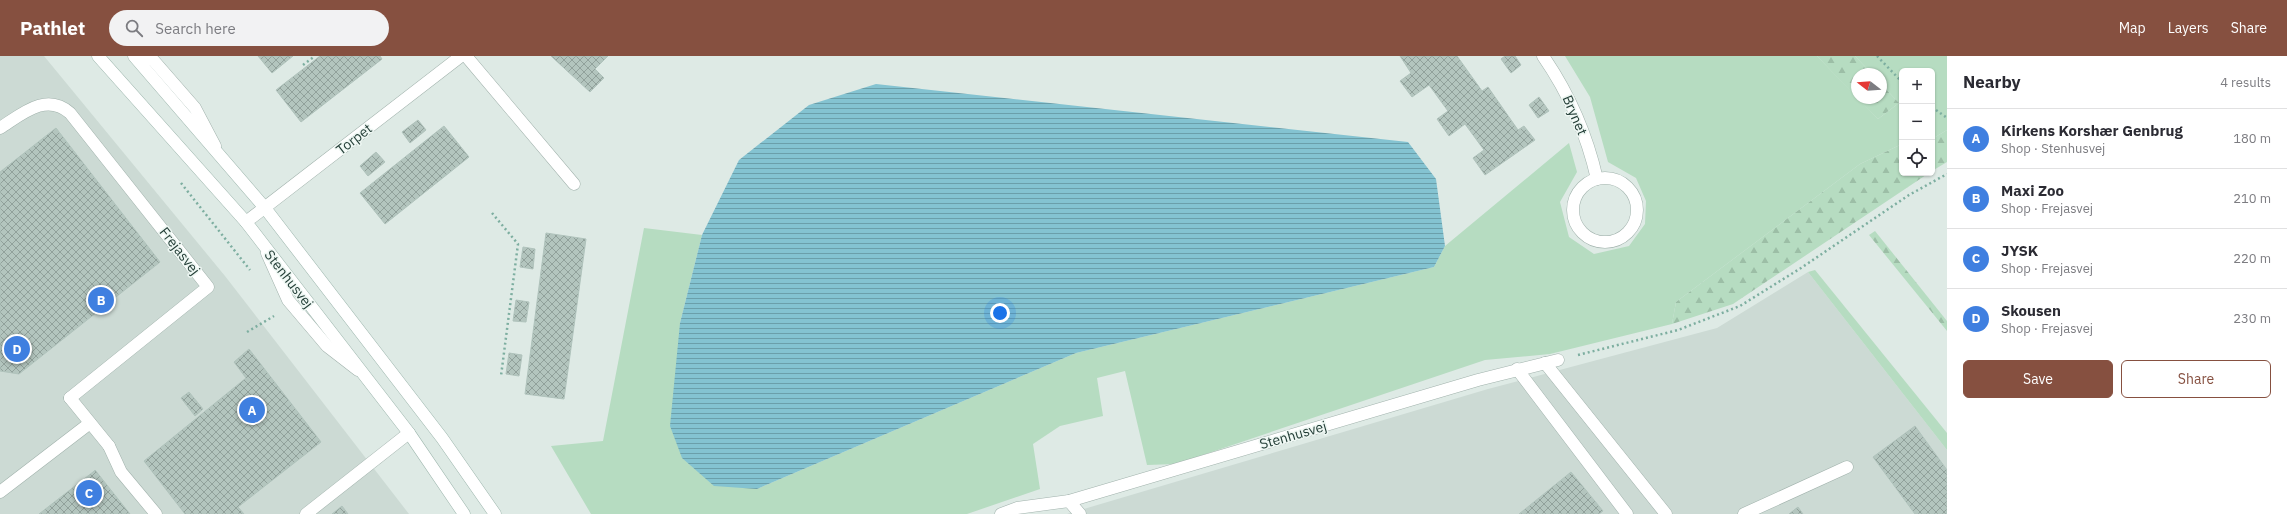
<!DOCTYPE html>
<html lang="en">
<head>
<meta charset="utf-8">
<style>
  :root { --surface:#fff; --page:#f2f2f3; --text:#2b2b33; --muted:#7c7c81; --line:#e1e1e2; --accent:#865040 }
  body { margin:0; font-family:"IBM Plex Sans",sans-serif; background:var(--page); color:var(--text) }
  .controls { position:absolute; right:12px; top:12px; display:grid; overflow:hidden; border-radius:6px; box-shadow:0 1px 3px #0004 }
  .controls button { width:36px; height:36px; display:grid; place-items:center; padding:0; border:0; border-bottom:1px solid var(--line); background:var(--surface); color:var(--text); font:20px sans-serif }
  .compass { position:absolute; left:1851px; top:12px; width:36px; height:36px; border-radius:50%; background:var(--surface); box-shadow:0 1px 3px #0004; rotate:287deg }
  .you { position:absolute; left:1000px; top:257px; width:14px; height:14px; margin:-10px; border:3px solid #fff; border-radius:50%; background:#1a73e8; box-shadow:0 0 0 6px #1a73e833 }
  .badge { display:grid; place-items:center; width:26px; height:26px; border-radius:50%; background:var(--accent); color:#fff; font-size:13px; font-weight:700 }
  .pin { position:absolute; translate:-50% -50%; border:2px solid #fff; box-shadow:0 1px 4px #0006 }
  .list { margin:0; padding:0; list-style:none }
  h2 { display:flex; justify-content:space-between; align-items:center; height:52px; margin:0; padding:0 16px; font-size:17px }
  h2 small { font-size:13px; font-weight:400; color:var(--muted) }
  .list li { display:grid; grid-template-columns:26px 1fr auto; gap:12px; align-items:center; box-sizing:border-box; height:60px; padding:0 16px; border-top:1px solid var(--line) }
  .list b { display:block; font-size:15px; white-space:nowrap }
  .list p { margin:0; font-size:13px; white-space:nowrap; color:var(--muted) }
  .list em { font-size:13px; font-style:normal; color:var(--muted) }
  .actions { display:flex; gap:8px; padding:12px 16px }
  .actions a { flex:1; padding:9px 0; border:1px solid var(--accent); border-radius:6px; text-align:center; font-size:14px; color:var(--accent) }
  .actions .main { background:var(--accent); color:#fff }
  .icon { flex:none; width:22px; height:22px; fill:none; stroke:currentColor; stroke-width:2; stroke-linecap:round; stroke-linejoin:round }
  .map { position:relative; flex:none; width:1947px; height:458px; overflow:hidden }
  header { display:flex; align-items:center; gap:24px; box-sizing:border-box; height:56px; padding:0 20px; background:var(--accent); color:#fff }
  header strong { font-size:19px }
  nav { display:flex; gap:22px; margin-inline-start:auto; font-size:14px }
  .search { width:280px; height:36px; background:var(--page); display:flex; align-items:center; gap:10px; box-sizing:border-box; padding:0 14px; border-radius:22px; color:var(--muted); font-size:15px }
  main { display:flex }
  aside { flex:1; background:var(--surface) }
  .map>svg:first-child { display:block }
  .built { fill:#ccdad4 }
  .green { fill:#b6dcc1 }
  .forest { fill:url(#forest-firs) }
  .water { fill:url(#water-rules) }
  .building { fill:url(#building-cross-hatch); stroke:#b0c3bc }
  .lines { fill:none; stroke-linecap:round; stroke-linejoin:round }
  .lane-casing { stroke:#a1b2ac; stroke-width:13 }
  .street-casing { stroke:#a1b2ac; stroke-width:13 }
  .secondary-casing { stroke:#9db6ad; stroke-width:13 }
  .path { stroke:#7daea0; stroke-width:2.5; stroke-dasharray:2 3; stroke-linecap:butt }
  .lane { stroke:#fff; stroke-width:12 }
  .street { stroke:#fff; stroke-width:12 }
  .secondary { stroke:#fff; stroke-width:12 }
  .labels { text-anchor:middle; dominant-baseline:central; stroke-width:3; stroke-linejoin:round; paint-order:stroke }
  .street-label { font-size:14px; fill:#1f3a33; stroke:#eef7f3 }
</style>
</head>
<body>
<header>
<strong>Pathlet</strong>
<div class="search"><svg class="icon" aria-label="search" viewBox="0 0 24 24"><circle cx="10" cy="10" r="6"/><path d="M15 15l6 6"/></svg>Search here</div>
<nav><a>Map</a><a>Layers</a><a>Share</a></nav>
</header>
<main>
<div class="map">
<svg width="1947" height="458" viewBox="0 0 1947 458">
  <defs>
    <pattern id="forest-firs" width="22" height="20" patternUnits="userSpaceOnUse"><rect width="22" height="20" fill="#b6dcc1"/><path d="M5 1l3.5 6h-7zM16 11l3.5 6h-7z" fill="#9cbea6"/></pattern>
    <pattern id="water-rules" width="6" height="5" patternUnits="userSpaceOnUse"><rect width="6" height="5" fill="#84c3d1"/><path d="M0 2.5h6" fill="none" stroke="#6b9faa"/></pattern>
    <pattern id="building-cross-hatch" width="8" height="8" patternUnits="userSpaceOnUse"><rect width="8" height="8" fill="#b3c5be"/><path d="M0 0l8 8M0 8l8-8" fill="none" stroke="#91a19b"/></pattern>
  </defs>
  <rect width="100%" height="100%" fill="#deeae5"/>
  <g class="built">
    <polygon points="0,0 44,0 225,220 409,458 0,458"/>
    <polygon points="1808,216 1947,394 1947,458 1067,458 1488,333 1717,272"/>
  </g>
  <g class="green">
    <polygon points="1565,0 1817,0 1878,63 1899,47 1881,28 1881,18 1872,18 1855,0 1947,0 1947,74 1932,83 1932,15 1902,15 1902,88 1860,108 1676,246 1672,268 1550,298 1485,304 1176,408 1147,409 1125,315 1097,322 1103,360 1060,370 1033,388 1040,433 967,458 591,458 551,390 603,385 644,172 702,179 680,267 757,433 1076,297 1434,211 1445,190 1569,87 1577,116 1560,146 1569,181 1594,198 1629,190 1645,168 1646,145 1636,122 1608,106 1590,41"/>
    <polygon points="1815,214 1947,377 1947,394 1808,216"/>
  </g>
  <g class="forest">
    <polygon points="1817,0 1855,0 1872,18 1857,18 1857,42"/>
    <polygon points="1881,28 1899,47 1878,63 1857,42 1881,42"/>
    <polygon points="1947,74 1947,106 1932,115 1932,83"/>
    <polygon points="1902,88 1902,117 1929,117 1733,248 1672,268 1676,246 1860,108"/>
    <polygon points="1875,175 1947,265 1947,275 1869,179"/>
  </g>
  <polygon class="water" points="876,28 1408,86 1436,123 1445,190 1434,211 1076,297 757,433 714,430 682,402 670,370 680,267 702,179 739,104 809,49"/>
  <g class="building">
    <polygon points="258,0 293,0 272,17"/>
    <polygon points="320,0 380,0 382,3 301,66 276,34"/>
    <polygon points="551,0 608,0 595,13 604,22 590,36"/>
    <polygon points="1400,0 1457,0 1482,35 1488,31 1518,74 1524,70 1535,84 1485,119 1473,102 1484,94 1465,68 1449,80 1437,63 1448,55 1429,29 1412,41 1400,25 1411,17"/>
    <polygon points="1505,0 1515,0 1521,9 1511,17 1501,3"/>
    <polygon points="1539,41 1549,55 1538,62 1529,49"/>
    <polygon points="418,64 426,74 410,87 402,76"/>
    <polygon points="444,70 469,101 385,168 360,137"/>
    <polygon points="56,72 160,206 19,318 0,315 0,116"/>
    <polygon points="376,96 385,106 368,120 360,110"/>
    <polygon points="546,177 586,183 564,343 525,338"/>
    <polygon points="523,191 535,193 533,213 520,211"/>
    <polygon points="516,244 529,246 526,266 513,265"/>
    <polygon points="249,293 321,386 238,451 244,458 185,458 144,405 246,322 234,306"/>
    <polygon points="509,297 522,299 519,320 506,318"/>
    <polygon points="189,336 203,353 195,360 181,342"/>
    <polygon points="1915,370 1947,414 1947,458 1915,458 1873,401"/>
    <polygon points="95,414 130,458 39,458 93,416"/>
    <polygon points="1571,416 1603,455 1599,458 1519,458"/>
    <polygon points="342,450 348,458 332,458"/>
    <polygon points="1798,451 1803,458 1789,458"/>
  </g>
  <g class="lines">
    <defs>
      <g id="lane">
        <polyline points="147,0 154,5 195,52 215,90"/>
        <path d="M0,72C22,58 46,36 70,57L208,231L70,342"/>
        <polyline points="267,197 288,244 327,290 358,314"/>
        <polyline points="1545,307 1666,458"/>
        <polyline points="1517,313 1627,458"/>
        <polyline points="109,390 121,416 156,458"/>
        <polyline points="1069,445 1080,458"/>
        <polyline points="306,458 409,377"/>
        <polyline points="1744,458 1847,411"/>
      </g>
      <g id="street">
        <polyline points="466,0 574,128"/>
        <path d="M1543,0C1568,36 1587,79 1597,123"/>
        <circle cx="1605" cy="154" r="32"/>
        <polyline points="246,166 461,0"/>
        <polyline points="70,342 109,390"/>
        <polyline points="0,436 90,367"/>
        <polyline points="1001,458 1017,452 1069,445 1478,324 1558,304"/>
      </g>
      <g id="secondary">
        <polyline points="98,0 246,166 409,377 464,458"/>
        <polyline points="134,0 265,152 442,382 495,458"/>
      </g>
    </defs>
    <use href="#lane" class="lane-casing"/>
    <use href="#street" class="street-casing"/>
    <use href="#secondary" class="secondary-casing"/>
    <g class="path">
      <polyline points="1877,0 1902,26"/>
      <polyline points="303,9 315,0"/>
      <polyline points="1932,51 1947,62"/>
      <polyline points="181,127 250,214"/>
      <polyline points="492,157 518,188 501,320"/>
      <polyline points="247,276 274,260"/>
      <polyline points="1578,299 1678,274 1740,250 1801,212 1909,139 1947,118"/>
    </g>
    <use href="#lane" class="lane"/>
    <use href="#street" class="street"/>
    <use href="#secondary" class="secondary"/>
  </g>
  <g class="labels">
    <g class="street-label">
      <text transform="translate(1575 59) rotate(67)">Brynet</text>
      <text transform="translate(354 83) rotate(-38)">Torpet</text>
      <text transform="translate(180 195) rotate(52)">Frejasvej</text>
      <text transform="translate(289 223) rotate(52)">Stenhusvej</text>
      <text transform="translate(1293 379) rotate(-16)">Stenhusvej</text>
    </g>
  </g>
</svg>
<div class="controls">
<button>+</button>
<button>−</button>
<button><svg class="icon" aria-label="locate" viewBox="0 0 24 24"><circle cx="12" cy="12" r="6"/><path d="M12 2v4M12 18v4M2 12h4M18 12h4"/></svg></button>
</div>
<svg class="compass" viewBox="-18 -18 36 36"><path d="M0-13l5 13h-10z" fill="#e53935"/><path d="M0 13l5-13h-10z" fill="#7c7c81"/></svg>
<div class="you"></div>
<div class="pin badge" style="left:252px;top:354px;background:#3f7fe0">A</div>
<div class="pin badge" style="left:101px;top:244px;background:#3f7fe0">B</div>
<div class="pin badge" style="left:89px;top:437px;background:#3f7fe0">C</div>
<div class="pin badge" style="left:17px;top:293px;background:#3f7fe0">D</div>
</div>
<aside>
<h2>Nearby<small>4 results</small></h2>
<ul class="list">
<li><span class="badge" style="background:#3f7fe0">A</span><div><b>Kirkens Korshær Genbrug</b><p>Shop · Stenhusvej</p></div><em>180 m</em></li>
<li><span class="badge" style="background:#3f7fe0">B</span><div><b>Maxi Zoo</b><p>Shop · Frejasvej</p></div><em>210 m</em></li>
<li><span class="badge" style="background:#3f7fe0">C</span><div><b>JYSK</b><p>Shop · Frejasvej</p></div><em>220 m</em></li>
<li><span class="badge" style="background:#3f7fe0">D</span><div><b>Skousen</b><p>Shop · Frejasvej</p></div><em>230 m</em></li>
</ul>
<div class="actions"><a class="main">Save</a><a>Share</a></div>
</aside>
</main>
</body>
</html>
